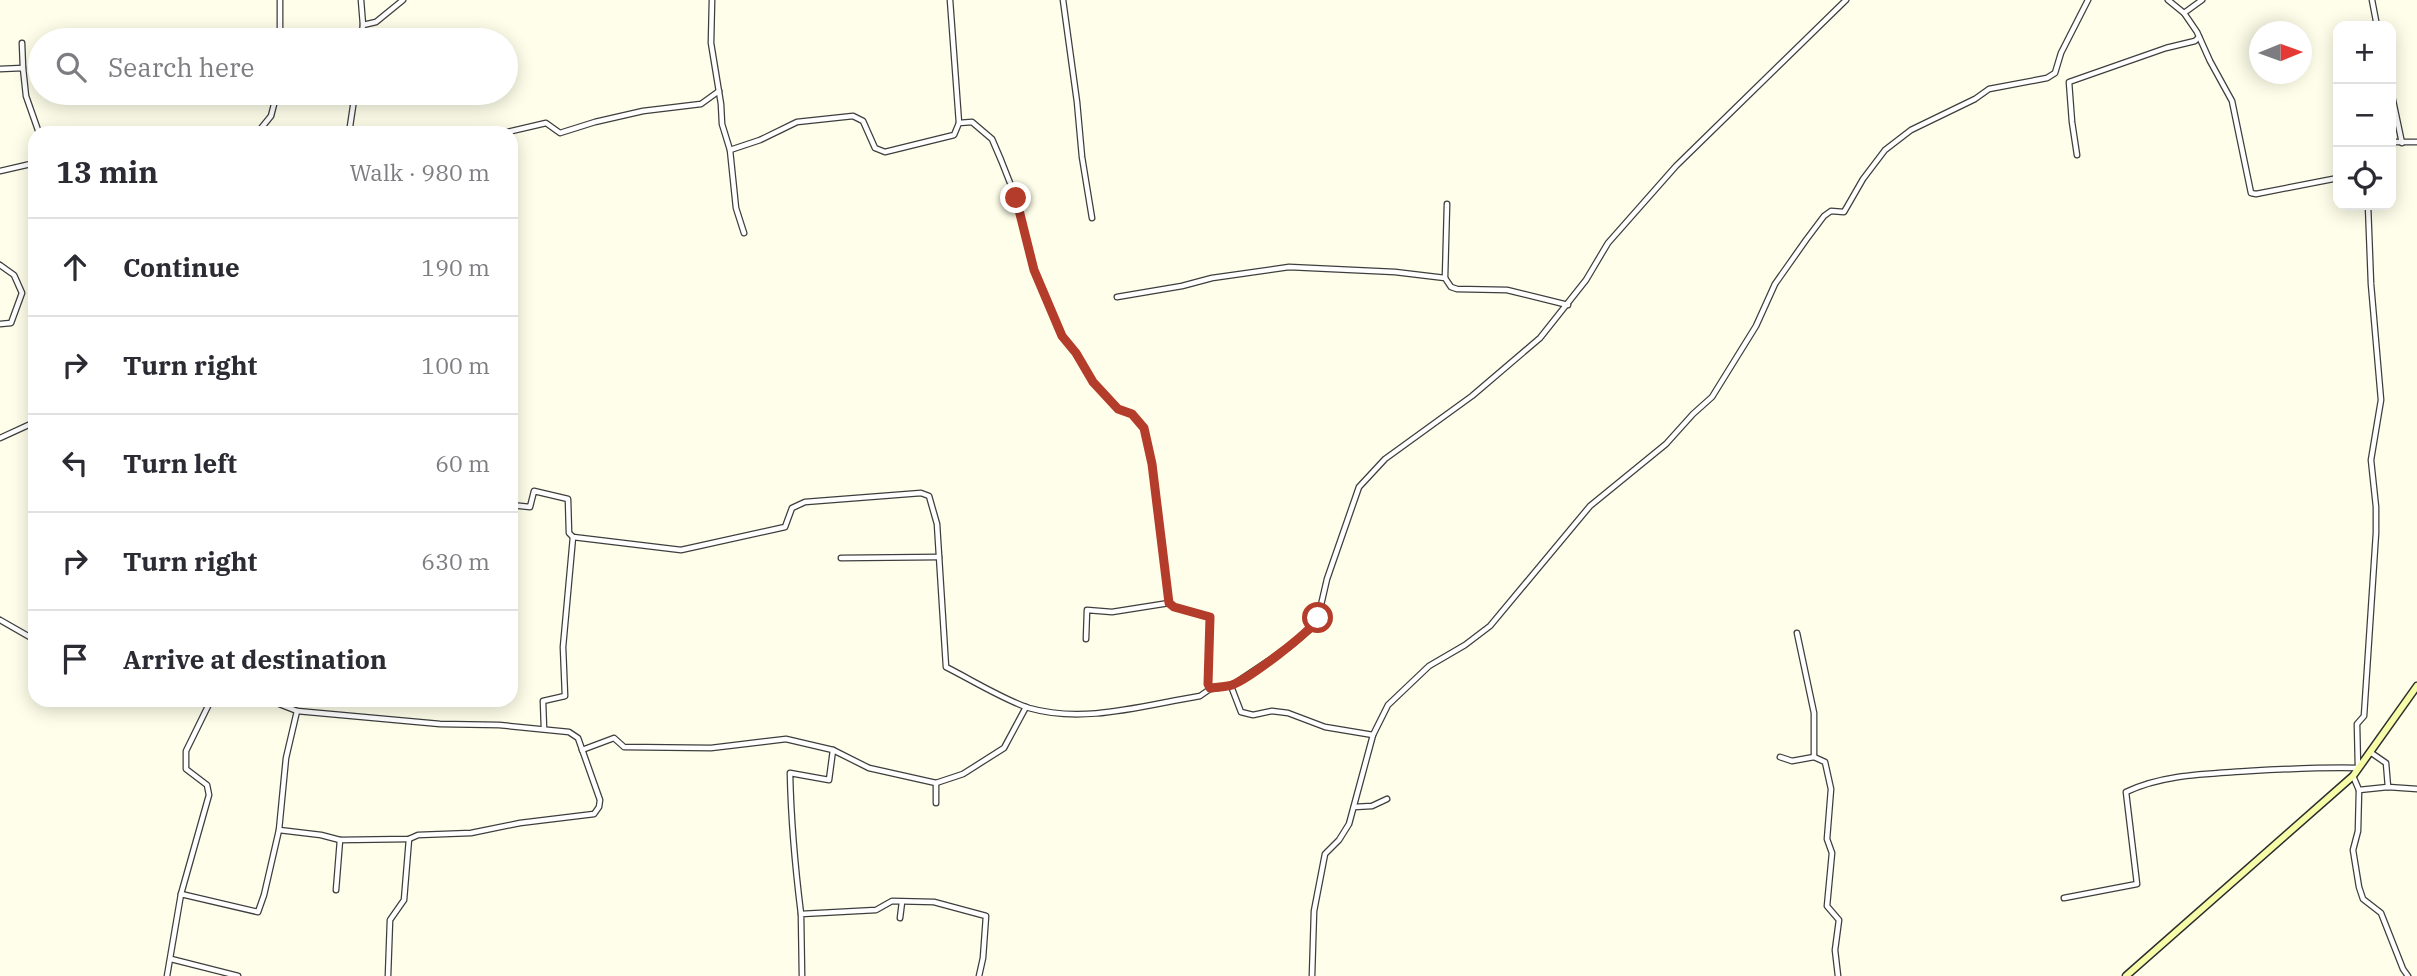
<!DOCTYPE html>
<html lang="en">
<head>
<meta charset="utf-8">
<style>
  :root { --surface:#fff; --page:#f2f2f3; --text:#2b2b33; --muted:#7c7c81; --line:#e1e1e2 }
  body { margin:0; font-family:"IBM Plex Serif",serif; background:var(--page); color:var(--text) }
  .controls { position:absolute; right:21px; top:21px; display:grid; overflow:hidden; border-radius:14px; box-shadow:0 4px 18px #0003 }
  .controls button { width:63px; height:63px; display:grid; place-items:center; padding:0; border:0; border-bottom:2px solid var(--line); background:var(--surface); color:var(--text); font:35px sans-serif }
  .compass { position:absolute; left:2249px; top:21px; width:63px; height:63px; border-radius:50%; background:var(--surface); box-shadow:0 4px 18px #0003; rotate:89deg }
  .stop { position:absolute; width:21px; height:21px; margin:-16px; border:5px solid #b43c2a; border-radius:50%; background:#fff }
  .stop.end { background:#b43c2a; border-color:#fff; box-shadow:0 2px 7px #0008 }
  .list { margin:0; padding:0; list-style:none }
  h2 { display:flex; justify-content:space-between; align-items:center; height:91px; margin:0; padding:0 28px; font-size:30px }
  h2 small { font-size:23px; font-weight:400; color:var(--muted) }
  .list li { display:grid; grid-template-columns:46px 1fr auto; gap:21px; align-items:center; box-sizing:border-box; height:98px; padding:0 28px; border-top:2px solid var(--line) }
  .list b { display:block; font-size:26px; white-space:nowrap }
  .list em { font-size:23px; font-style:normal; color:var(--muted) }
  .icon { flex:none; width:38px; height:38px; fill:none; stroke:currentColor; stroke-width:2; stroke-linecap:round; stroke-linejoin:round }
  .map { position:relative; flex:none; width:2417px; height:976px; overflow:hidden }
  .search { position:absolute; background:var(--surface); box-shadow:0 4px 18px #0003; left:28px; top:28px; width:490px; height:77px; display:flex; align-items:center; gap:18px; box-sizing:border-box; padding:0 24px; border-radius:38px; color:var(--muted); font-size:26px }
  .panel { position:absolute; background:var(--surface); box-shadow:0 4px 18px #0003; left:28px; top:126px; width:490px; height:581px; border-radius:21px }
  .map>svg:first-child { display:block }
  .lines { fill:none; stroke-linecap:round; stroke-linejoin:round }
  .street-casing { stroke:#3e3e3e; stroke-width:7 }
  .secondary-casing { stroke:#2d2d2d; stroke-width:9 }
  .street { stroke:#fff; stroke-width:4.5 }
  .secondary { stroke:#f6fca7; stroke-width:6 }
  .route { stroke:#b43c2a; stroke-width:9 }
</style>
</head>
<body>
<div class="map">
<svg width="2417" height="976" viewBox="0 0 2417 976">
  <rect width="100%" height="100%" fill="#fefeea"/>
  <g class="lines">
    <defs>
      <g id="street">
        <polyline points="361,0 363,25 376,22 403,0"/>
        <polyline points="712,0 711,43 721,104 722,124 730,150"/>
        <polyline points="950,0 959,123"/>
        <polyline points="1063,0 1077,102 1082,157 1092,218"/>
        <polyline points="2168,0 2184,13 2197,32 2210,61 2232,101 2251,193 2256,194 2338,178"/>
        <polyline points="2372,0 2377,26"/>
        <polyline points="2184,13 2202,0"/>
        <polyline points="280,40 280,0"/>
        <polyline points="361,40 363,25"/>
        <polyline points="22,43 23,68"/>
        <polyline points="0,69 23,68 26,96 39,133"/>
        <polyline points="2391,91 2402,143"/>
        <polyline points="258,132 271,116 277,93"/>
        <polyline points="220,133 259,131 361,133"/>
        <polyline points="349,133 355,93"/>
        <polyline points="503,133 546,123 560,133 595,122 643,111 701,104 719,91"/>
        <polyline points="2391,142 2417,142"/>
        <polyline points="2077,155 2072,122 2069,82 2166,48 2195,41 2199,37"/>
        <polyline points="0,171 35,163"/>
        <polyline points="744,233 736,208 730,150 760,140 797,122 853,116 863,121 875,148 885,152 954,135 959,123 972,122 992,139 1001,160 1016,198 1034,270 1062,336 1076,353 1093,382 1118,409 1132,414 1144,428 1152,464 1169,603 1174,607 1210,617 1208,684 1210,689"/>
        <polyline points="0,265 14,275 22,293 11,323 0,324"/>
        <polyline points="1445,278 1447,204"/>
        <polyline points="1117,297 1182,286 1212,278 1289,267 1395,272 1445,278 1451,287 1457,289 1507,290 1568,305"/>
        <polyline points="0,438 35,422"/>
        <path d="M511,505L530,507L534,491L568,499L569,533L573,537L681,550L785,527L792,508L805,502L921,493L929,496L937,524L946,667C970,679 1004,700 1029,708C1085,724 1144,705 1200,696L1210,689L1231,686L1289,647L1314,626L1318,618L1327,579L1359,487L1385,459L1472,396L1540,338L1586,280L1608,243L1676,166L1846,0"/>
        <polyline points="841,558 939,557"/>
        <polyline points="0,620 35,640"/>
        <polyline points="1797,633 1814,713 1814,757"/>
        <polyline points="1086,639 1087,610 1112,612 1169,603"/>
        <polyline points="1231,686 1241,712 1253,715 1272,711 1288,713 1325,727 1373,735"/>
        <polyline points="544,729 543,701 565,696 563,647 573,537"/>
        <polyline points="582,750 614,738 624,747 711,748 786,739 833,750 869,768 936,783 963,774 1004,748 1026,707"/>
        <polyline points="2370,752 2386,763 2388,787"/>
        <polyline points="1780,757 1792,761 1814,757 1825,762 1831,789 1827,839 1832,853 1827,906 1839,920 1835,950 1838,976"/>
        <polyline points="2353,776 2359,790 2358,831 2353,850 2359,887 2363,899 2381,913 2403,969 2408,976"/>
        <polyline points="2359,790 2388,787 2417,789"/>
        <polyline points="936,803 936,783"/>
        <polyline points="1354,807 1372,806 1387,799"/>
        <polyline points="279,830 286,758 297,711"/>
        <polyline points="336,890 340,840"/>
        <polyline points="181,894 209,795 207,785 186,769 186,751 211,700"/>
        <path d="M2064,898L2137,884L2126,792C2163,774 2208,774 2249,771C2285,769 2322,767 2358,768L2357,724L2364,716L2376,533V507L2371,460L2381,400L2371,284L2368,205"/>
        <path d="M801,914C795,866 791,821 790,773L829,780L833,750"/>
        <polyline points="900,918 902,902"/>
        <polyline points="171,959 238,976"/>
        <polyline points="167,976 181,894 258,912 264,895 279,830 321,835 340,840 409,839 418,835 471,833 520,823 594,814 599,807 600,800 578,738 569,732 499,725 440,724 297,711 269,700"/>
        <polyline points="388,976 390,920 404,900 409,839"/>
        <polyline points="802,976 801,914 876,910 892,901 934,902 986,916 983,958 979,976"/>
        <polyline points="1312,976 1314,911 1325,854 1339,840 1349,824 1373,735 1388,705 1429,666 1465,645 1490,626 1590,506 1666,444 1693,414 1712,397 1756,326 1775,284 1806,240 1824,216 1831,211 1844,212 1863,179 1885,150 1911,130 1975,99 1989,89 2047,78 2055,73 2061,53 2088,0"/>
      </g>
      <polyline id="secondary" points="2126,976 2353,776 2417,686"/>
    </defs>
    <use href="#street" class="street-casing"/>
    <use href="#secondary" class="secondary-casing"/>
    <use href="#street" class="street"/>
    <use href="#secondary" class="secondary"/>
  </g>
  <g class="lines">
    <path class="route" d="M1016,198L1034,270L1062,336L1076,353L1093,382L1118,409L1132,414L1144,428L1152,464L1169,603L1174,607L1210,617L1208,684L1210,688C1217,687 1226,687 1232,685C1248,679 1310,633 1318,618"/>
  </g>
</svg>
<div class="controls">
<button>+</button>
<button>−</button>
<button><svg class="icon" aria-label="locate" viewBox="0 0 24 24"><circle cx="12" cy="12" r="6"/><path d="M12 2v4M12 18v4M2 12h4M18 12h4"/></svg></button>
</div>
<svg class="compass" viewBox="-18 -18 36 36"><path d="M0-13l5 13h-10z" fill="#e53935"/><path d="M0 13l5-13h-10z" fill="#7c7c81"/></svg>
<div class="stop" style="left:1318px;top:618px"></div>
<div class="stop end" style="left:1016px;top:198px"></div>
<div class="search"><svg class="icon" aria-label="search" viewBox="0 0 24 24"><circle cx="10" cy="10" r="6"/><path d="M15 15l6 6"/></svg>Search here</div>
<section class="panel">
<h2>13 min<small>Walk · 980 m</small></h2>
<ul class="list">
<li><svg class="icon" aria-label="ahead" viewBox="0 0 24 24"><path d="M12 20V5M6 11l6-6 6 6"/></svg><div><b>Continue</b></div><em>190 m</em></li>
<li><svg class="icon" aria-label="right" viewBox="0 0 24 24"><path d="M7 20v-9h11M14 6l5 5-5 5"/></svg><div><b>Turn right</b></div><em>100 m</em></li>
<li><svg class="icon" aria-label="left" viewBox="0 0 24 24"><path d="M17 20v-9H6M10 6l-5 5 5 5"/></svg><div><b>Turn left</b></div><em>60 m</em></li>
<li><svg class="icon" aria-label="right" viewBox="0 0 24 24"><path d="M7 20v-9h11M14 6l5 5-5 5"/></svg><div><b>Turn right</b></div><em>630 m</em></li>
<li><svg class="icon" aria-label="arrive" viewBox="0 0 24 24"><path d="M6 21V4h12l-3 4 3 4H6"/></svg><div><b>Arrive at destination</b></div></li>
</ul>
</section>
</div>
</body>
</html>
